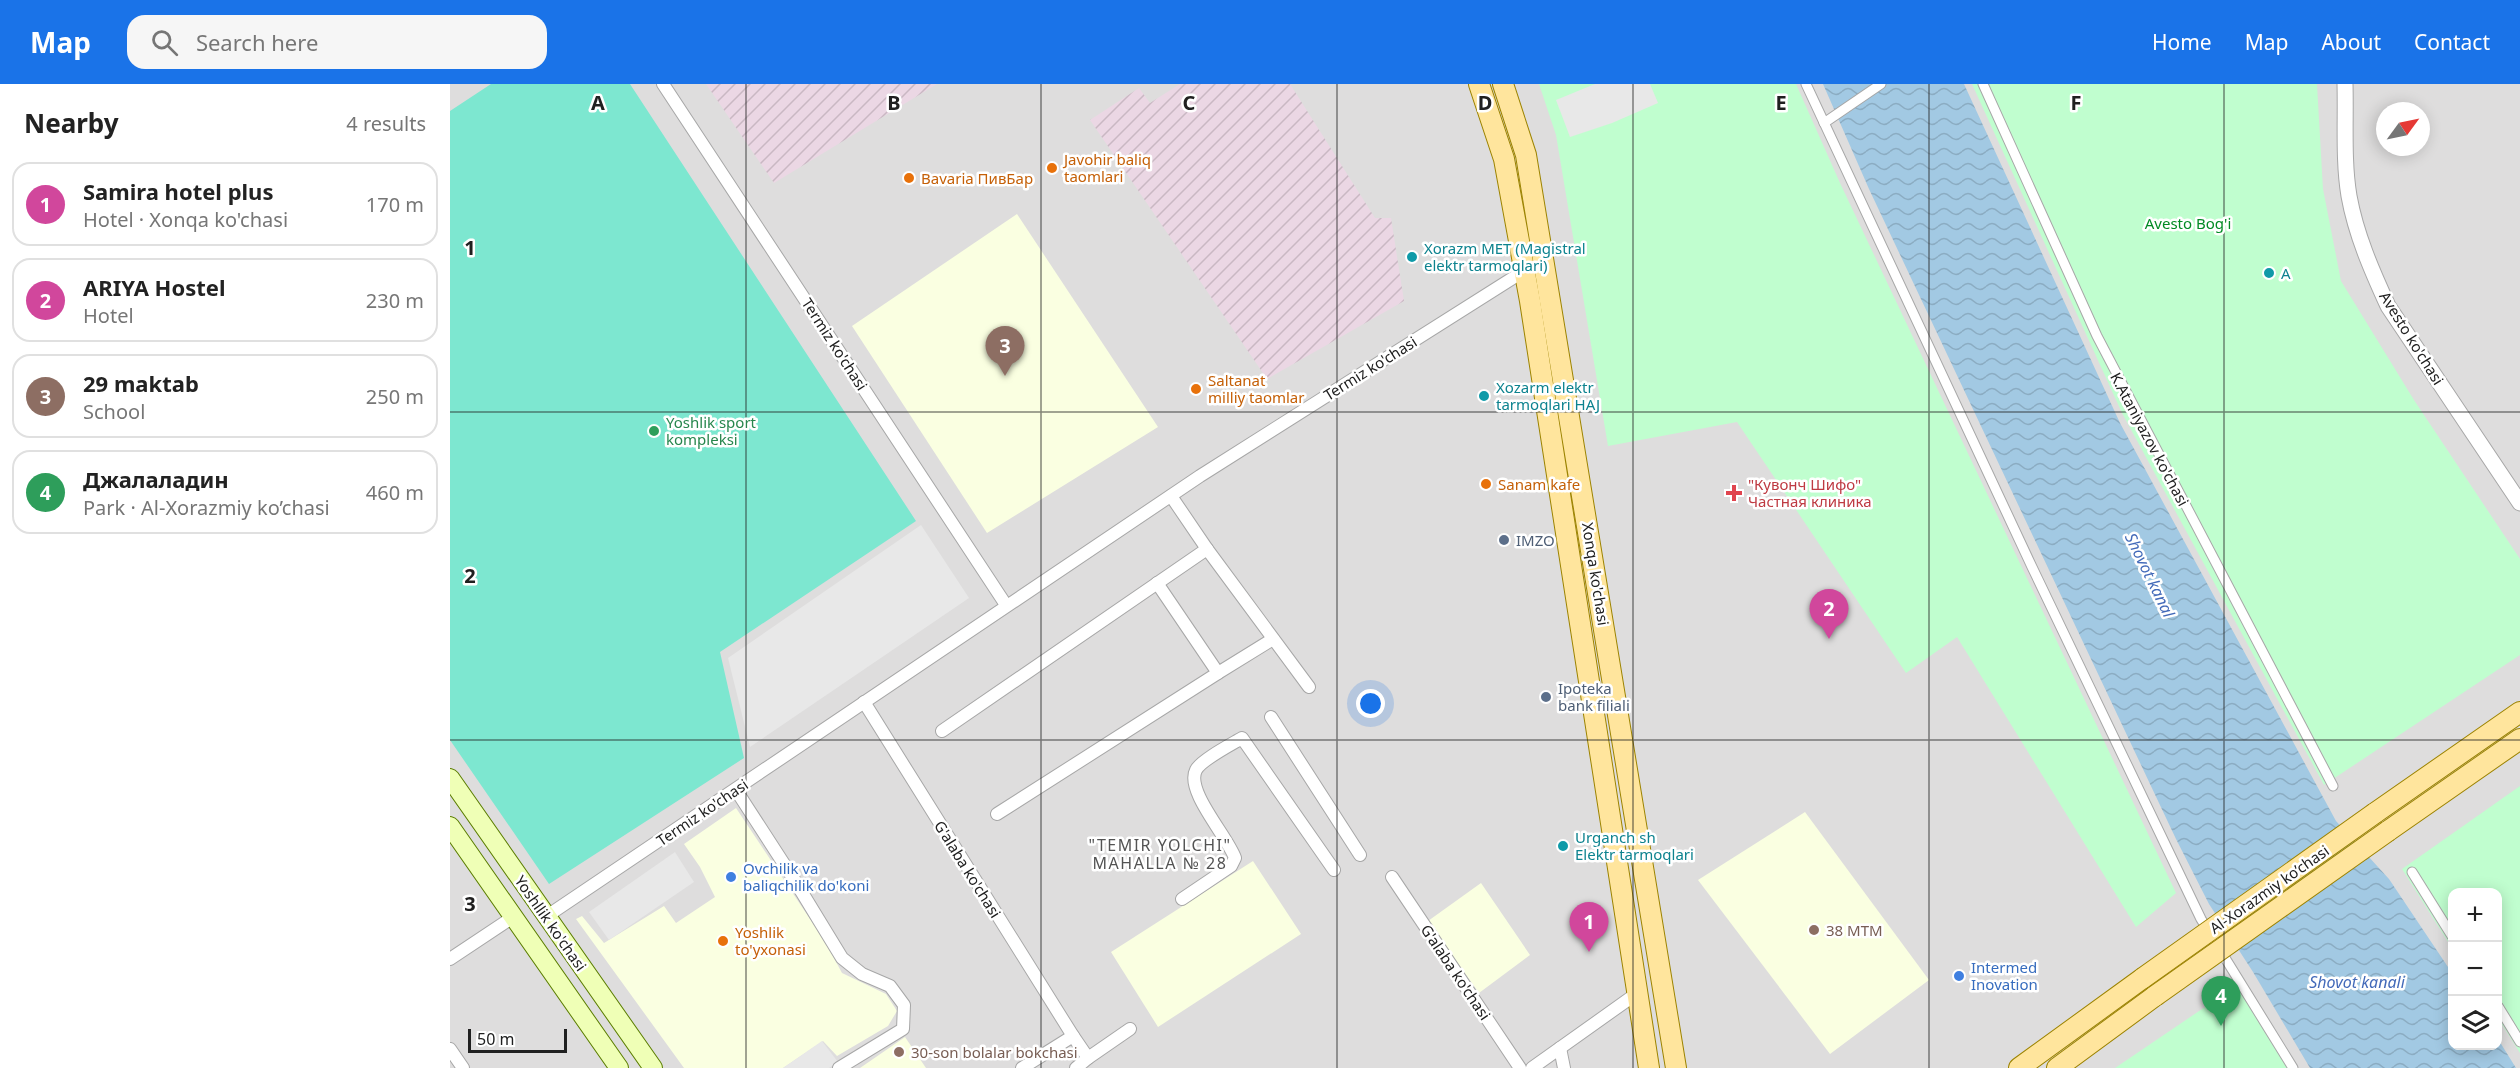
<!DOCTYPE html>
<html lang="en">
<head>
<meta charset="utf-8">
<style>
  :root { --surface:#fff; --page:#f6f6f6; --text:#222; --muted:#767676; --line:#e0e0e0; --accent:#1a73e8 }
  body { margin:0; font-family:"Noto Sans",sans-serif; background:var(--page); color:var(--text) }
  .controls { position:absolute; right:18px; bottom:18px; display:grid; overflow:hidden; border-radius:12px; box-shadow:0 3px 15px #0003 }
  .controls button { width:54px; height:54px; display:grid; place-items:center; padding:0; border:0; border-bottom:2px solid var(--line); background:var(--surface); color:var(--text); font:30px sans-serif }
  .compass { position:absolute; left:1926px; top:18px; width:54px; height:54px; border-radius:50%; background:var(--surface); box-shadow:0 3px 15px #0003; rotate:57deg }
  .scale { position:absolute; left:18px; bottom:15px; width:99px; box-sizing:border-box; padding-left:6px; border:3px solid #202020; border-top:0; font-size:16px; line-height:21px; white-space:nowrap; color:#202020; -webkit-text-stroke:4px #fff; paint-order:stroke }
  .you { position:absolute; left:921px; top:620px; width:21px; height:21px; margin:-15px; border:4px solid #fff; border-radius:50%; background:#1a73e8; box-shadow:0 0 0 9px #1a73e833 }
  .badge { display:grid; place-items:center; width:39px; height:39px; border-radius:50%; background:var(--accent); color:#fff; font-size:20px; font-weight:700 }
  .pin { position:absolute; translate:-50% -50px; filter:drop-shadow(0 2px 3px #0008) }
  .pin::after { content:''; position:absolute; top:32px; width:21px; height:18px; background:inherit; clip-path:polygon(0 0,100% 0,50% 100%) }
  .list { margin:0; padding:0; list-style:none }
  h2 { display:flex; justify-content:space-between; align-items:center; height:78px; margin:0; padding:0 24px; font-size:26px }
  h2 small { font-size:20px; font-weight:400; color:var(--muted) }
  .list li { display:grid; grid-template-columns:39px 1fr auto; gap:18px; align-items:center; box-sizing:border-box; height:84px; margin:0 12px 12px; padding:0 12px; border:2px solid var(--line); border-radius:18px }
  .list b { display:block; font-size:22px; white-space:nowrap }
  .list p { margin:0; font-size:20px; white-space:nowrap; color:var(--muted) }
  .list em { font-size:20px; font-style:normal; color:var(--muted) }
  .icon { flex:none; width:33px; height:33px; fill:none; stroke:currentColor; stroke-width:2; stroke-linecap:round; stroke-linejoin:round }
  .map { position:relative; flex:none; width:2070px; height:984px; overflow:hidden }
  header { display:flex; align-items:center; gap:36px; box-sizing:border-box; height:84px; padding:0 30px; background:var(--accent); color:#fff }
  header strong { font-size:28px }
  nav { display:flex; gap:33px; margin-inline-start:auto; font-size:21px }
  .search { width:420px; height:54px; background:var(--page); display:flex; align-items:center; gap:15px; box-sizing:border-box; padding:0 21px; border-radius:18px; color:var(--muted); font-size:22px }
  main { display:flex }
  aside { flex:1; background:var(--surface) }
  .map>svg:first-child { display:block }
  .residential { fill:#dedddd; fill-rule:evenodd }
  .industrial { fill:url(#industrial-furrows) }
  .education { fill:#faffe1 }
  .park { fill:#c0fecf }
  .pitch { fill:#7de7d0 }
  .parking { fill:#e8e8e8 }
  .water { fill:url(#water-waves) }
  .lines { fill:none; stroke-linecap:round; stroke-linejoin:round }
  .pedestrian-casing { stroke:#a7a7a7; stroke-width:11 }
  .minor-casing { stroke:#a7a7a7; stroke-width:14 }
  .tertiary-casing { stroke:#a7a7a7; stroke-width:17 }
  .secondary-casing { stroke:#5b7e00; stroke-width:20 }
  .primary-casing { stroke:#9c8300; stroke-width:22 }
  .pedestrian { stroke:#fff; stroke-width:9 }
  .minor { stroke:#fff; stroke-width:12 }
  .tertiary { stroke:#fff; stroke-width:15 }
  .secondary { stroke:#efffb6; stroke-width:18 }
  .primary { stroke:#ffe59d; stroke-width:20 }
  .primary-bridge-casing { stroke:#9c8300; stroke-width:22; stroke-linecap:butt }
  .primary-bridge { stroke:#ffe59d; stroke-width:20 }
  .grid { fill:none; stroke:#202020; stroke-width:1.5; stroke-opacity:0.55 }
  .food-dot { fill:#e8710a; stroke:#fff; stroke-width:2 }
  .culture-dot { fill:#0f9aa8; stroke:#fff; stroke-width:2 }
  .leisure-dot { fill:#2e9e5b; stroke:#fff; stroke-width:2 }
  .health-dot { fill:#e0444e; stroke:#fff; stroke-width:2 }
  .service-dot { fill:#5c6f8a; stroke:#fff; stroke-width:2 }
  .shop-dot { fill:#3f7fe0; stroke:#fff; stroke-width:2 }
  .education-dot { fill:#8d6e63; stroke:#fff; stroke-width:2 }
  .labels { text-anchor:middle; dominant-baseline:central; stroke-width:5; stroke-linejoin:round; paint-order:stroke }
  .food-label { font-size:15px; fill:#c56008; stroke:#fff; text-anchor:start }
  .park-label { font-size:15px; fill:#028a24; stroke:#fff }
  .culture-label { font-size:15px; fill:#0d838f; stroke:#fff; text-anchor:start }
  .street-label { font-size:15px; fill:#202020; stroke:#fff }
  .leisure-label { font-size:15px; fill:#27864d; stroke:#fff; text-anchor:start }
  .health-label { font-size:15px; fill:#be3a42; stroke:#fff; text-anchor:start }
  .service-label { font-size:15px; fill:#4e5e75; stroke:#fff; text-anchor:start }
  .shop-label { font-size:15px; fill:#366cbe; stroke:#fff; text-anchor:start }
  .education-label { font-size:15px; fill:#785e54; stroke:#fff; text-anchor:start }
  .water-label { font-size:16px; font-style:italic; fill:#436ab9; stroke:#fff }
  .neighbourhood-label { font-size:16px; letter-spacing:1.5px; fill:#535353; stroke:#fff }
  .grid-label { font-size:20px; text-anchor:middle; font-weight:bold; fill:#202020; stroke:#fff; stroke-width:5; stroke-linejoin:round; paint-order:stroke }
</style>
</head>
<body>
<header>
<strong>Map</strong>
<div class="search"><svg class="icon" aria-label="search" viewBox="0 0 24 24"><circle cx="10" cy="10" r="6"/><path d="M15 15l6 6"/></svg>Search here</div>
<nav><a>Home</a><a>Map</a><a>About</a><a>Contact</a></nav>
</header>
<main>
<aside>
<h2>Nearby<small>4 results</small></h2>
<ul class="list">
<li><span class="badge" style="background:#d1479c">1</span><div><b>Samira hotel plus</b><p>Hotel · Xonqa ko'chasi</p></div><em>170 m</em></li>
<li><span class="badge" style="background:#d1479c">2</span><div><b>ARIYA Hostel</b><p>Hotel</p></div><em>230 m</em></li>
<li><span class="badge" style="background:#8d6e63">3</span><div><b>29 maktab</b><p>School</p></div><em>250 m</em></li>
<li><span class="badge" style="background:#2e9e5b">4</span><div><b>Джалаладин</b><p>Park · Al-Xorazmiy ko’chasi</p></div><em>460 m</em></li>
</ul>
</aside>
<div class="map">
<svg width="2070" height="984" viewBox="0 0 2070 984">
  <defs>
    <pattern id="industrial-furrows" width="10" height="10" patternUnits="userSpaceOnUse" patternTransform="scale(1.5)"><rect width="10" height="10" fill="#ebd7e4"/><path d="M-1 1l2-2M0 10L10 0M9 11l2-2" fill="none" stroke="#c9b8c3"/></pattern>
    <pattern id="water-waves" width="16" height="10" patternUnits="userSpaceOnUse" patternTransform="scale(1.5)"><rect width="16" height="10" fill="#a2c9e3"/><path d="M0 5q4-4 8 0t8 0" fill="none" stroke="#8bacc2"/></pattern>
  </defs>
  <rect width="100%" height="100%" fill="#f1efe6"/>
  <path class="residential" d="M0,0H2070V984H0ZM1935,27H1971V63H1935ZM2002,808H2048V962H2002Z"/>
  <g class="industrial">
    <polygon points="256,0 487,0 324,99"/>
    <polygon points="730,0 840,0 925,134 941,134 954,217 817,295 640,36 689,4 700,19"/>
  </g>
  <g class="education">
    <polygon points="567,130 708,343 537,449 402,242"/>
    <polygon points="286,724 376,859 392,889 436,910 447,927 438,942 387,972 373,957 333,984 234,984 126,835 132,832 154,859 214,822 226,839 265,813 250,783 234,760"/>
    <polygon points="1355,728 1479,896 1380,970 1248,796"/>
    <polygon points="803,777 851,850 708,943 661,868"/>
    <polygon points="1031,799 1080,871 1029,909 978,837"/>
    <polygon points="455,953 476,984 410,984"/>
  </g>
  <g class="park">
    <polygon points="1089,0 1346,0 1390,99 1726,809 1686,843 1507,553 1456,589 1287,338 1158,362 1106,51"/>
    <polygon points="1522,0 1867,0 1873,105 1891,197 1964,316 2070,475 2070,571 1874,701 1672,329"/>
    <polygon points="2070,702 2070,969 2048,934 2048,808 2002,808 2002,864 1952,785"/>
    <polygon points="1789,900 1840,984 1665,984"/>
  </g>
  <polygon class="pitch" points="41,0 180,0 466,437 270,568 294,674 99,800 0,656 0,27"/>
  <g class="parking">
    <polygon points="1145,0 1200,0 1208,19 1162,39 1120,53 1106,16"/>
    <polygon points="471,441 519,514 300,663 278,574"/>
    <polygon points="225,768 244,798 159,856 139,828"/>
    <polygon points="372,957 388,978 379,984 333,984"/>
  </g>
  <polygon class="water" points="1373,0 1514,0 1670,339 1886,737 1939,795 2002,889 2002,962 2048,962 2048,955 2066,984 1860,984 1803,888 1759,820 1726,755 1419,105"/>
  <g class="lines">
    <defs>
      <g id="pedestrian">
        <polyline points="1356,0 1582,483 1751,835 1843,984"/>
        <polyline points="1533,0 1647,252 1883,702"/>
        <polyline points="1374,39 1431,0"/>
        <polyline points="1962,788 2002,852"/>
        <polyline points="2048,922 2070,958"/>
      </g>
      <g id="minor">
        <polyline points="213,0 556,521"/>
        <polyline points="721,412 757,465 859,603"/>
        <polyline points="768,589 823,555"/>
        <polyline points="414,618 623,952 572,984"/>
        <polyline points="821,633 910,771"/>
        <polyline points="492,647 757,465"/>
        <polyline points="286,706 345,797 392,874 412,890 440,902 454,921 453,945 389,984"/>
        <polyline points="547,730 768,589 707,499"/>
        <polyline points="942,793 1070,984"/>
        <path d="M732,815L781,782L785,774C778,753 735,707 746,686C751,676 782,660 792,654L884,786"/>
        <polyline points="97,832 750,392 1074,187"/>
        <polyline points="0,875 63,833"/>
        <polyline points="623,952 638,974 680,945"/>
        <polyline points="1110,964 1114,984"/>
        <polyline points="0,965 13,984"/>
        <polyline points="626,984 638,974"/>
        <polyline points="1082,984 1186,910"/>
      </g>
      <path id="tertiary" d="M1895,0C1896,36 1893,76 1899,112C1906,151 1922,187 1938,222L2070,419"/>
      <g id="secondary">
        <polyline points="0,694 203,984"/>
        <polyline points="0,742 169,984"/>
      </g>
      <g id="primary">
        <polyline points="1029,0 1054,75 1080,217 1199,984"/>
        <polyline points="1053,0 1076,71 1226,984"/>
        <polyline points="1925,729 2070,628"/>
        <polyline points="1938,747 2070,655"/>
        <polyline points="1569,984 1693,894"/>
        <polyline points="1607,984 1705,912"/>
      </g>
    </defs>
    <use href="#pedestrian" class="pedestrian-casing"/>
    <use href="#minor" class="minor-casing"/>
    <use href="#tertiary" class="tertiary-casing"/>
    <use href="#secondary" class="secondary-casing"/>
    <use href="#primary" class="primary-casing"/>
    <use href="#pedestrian" class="pedestrian"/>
    <use href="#minor" class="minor"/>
    <use href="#tertiary" class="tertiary"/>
    <use href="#secondary" class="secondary"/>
    <use href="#primary" class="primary"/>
    <defs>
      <g id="primary-bridge">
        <polyline points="1693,894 1925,729"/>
        <polyline points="1705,912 1938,747"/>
      </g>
    </defs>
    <use href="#primary-bridge" class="primary-bridge-casing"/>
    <use href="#primary-bridge" class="primary-bridge"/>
  </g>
  <path class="grid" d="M296,0V984M591,0V984M887,0V984M1183,0V984M1479,0V984M1774,0V984M0,328H2070M0,656H2070"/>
  <g class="food-dot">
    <circle cx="602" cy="84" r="6"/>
    <circle cx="459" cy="94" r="6"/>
    <circle cx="746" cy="305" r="6"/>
    <circle cx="1036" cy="400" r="6"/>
    <circle cx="273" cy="857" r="6"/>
  </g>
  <g class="culture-dot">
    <circle cx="962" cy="173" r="6"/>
    <circle cx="1819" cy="189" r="6"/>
    <circle cx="1034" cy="312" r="6"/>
    <circle cx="1113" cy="762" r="6"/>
  </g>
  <circle class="leisure-dot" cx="204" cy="347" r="6"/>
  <path class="health-dot" d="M1281 400h6v6h6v6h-6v6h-6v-6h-6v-6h6z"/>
  <g class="service-dot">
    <circle cx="1054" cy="456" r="6"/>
    <circle cx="1096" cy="613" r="6"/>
  </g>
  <g class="shop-dot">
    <circle cx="281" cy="793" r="6"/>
    <circle cx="1509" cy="892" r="6"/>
  </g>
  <g class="education-dot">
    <circle cx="1364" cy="846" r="6"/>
    <circle cx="449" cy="968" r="6"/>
  </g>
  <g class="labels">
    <g class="food-label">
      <text x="614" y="75">Javohir baliq<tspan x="614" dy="17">taomlari</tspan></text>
      <text x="471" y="94">Bavaria ПивБар</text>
      <text x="758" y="296">Saltanat<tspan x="758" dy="17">milliy taomlar</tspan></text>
      <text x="1048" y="400">Sanam kafe</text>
      <text x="285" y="848">Yoshlik<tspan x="285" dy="17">to'yxonasi</tspan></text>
    </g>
    <g class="park-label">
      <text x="1738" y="139">Avesto Bog'i</text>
    </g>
    <g class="culture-label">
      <text x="974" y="164">Xorazm MET (Magistral<tspan x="974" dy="17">elektr tarmoqlari)</tspan></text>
      <text x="1831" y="189">A</text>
      <text x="1046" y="303">Xozarm elektr<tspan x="1046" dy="17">tarmoqlari HAJ</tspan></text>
      <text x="1125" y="753">Urganch sh<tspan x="1125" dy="17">Elektr tarmoqlari</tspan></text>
    </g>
    <g class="street-label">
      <text transform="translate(1962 254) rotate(58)">Avesto ko'chasi</text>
      <text transform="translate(385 260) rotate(57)">Termiz ko'chasi</text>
      <text transform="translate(920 284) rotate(-32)">Termiz ko'chasi</text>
      <text transform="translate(1700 355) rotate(62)">K.Ataniyazov ko'chasi</text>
      <text transform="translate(1146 490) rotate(81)">Xonqa ko'chasi</text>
      <text transform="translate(252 728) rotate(-34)">Termiz ko'chasi</text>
      <text transform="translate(518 785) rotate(58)">G'alaba ko'chasi</text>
      <text transform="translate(1819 805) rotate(-35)">Al-Xorazmiy ko’chasi</text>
      <text transform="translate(101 839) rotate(55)">Yoshllik ko'chasi</text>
      <text transform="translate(1006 888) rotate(56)">G'alaba ko'chasi</text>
    </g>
    <g class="leisure-label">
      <text x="216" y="338">Yoshlik sport<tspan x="216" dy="17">kompleksi</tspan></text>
    </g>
    <g class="health-label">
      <text x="1298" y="400">"Кувонч Шифо"<tspan x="1298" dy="17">Частная клиника</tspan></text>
    </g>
    <g class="service-label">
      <text x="1066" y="456">IMZO</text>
      <text x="1108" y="604">Ipoteka<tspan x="1108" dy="17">bank filiali</tspan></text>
    </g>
    <g class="shop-label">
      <text x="293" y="784">Ovchilik va<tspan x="293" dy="17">baliqchilik do'koni</tspan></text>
      <text x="1521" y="883">Intermed<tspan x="1521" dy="17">Inovation</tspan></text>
    </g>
    <g class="education-label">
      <text x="1376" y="846">38 MTM</text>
      <text x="461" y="968">30-son bolalar bokchasi</text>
    </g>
    <g class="water-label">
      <text transform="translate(1700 491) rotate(64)">Shovot kanal</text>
      <text x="1907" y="898">Shovot kanali</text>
    </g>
    <g class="neighbourhood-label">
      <text x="710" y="761">"TEMIR YOLCHI"<tspan x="710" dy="18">MAHALLA № 28</tspan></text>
    </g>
  </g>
  <g class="grid-label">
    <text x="148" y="26">A</text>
    <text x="444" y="26">B</text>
    <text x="739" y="26">C</text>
    <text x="1035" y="26">D</text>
    <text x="1331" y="26">E</text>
    <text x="1626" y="26">F</text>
    <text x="20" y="171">1</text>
    <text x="20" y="499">2</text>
    <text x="20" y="827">3</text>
  </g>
</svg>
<div class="controls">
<button>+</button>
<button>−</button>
<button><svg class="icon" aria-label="layers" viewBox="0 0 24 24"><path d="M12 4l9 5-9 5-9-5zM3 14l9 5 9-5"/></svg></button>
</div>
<svg class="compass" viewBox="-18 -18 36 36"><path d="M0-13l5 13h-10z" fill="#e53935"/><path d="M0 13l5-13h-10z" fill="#767676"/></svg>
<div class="scale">50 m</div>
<div class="you"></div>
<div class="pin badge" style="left:1139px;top:868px;background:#d1479c">1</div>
<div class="pin badge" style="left:1379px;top:555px;background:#d1479c">2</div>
<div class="pin badge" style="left:555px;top:292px;background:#8d6e63">3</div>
<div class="pin badge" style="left:1771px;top:942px;background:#2e9e5b">4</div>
</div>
</main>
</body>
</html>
